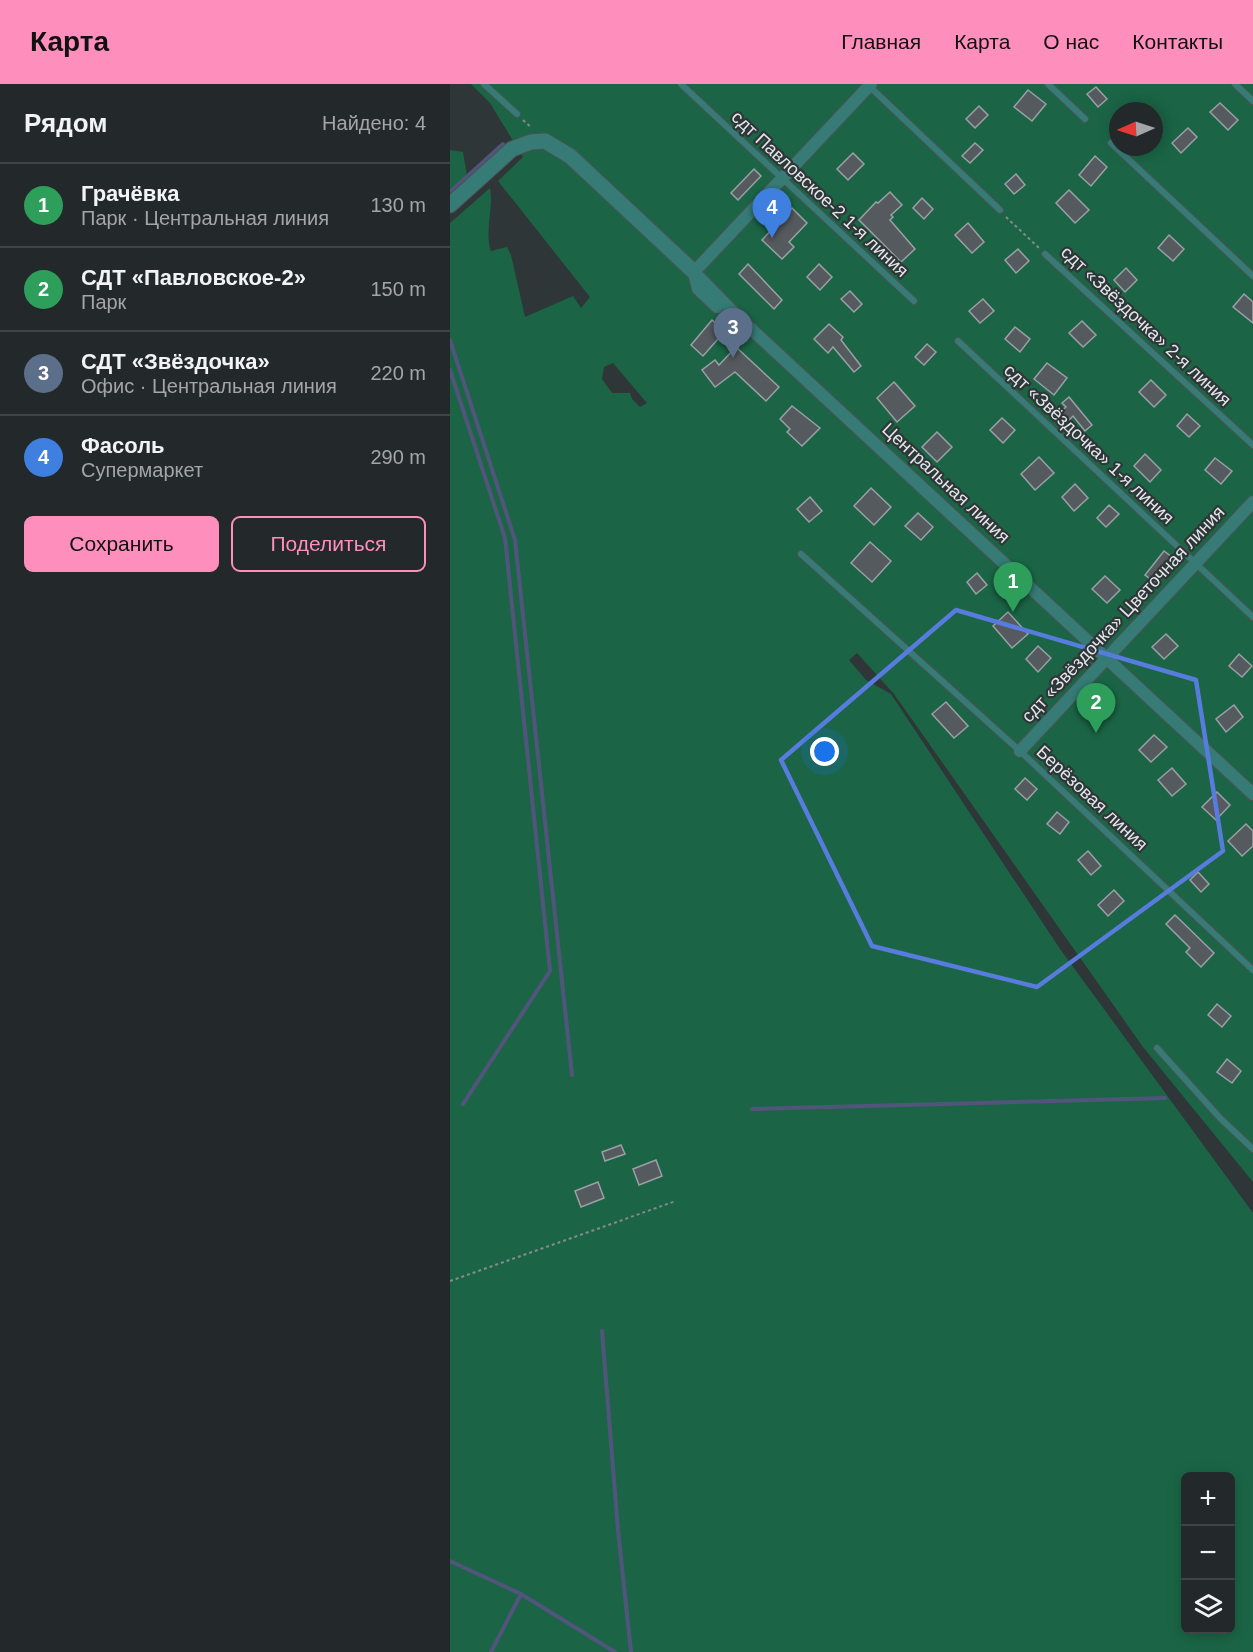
<!DOCTYPE html>
<html lang="ru">
<head>
<meta charset="utf-8">
<style>
  :root { --surface:#23282a; --page:#2f3436; --text:#f1f3f6; --muted:#a3a6a8; --line:#404447; --accent:#fe8ebb }
  body { margin:0; font-family:Helvetica,sans-serif; background:var(--page); color:var(--text) }
  .controls { position:absolute; right:18px; bottom:18px; display:grid; overflow:hidden; border-radius:9px; box-shadow:0 3px 15px #0003 }
  .controls button { width:54px; height:54px; display:grid; place-items:center; padding:0; border:0; border-bottom:2px solid var(--line); background:var(--surface); color:var(--text); font:30px sans-serif }
  .compass { position:absolute; left:659px; top:18px; width:54px; height:54px; border-radius:50%; background:var(--surface); box-shadow:0 3px 15px #0003; rotate:267deg }
  .you { position:absolute; left:375px; top:668px; width:21px; height:21px; margin:-15px; border:4px solid #fff; border-radius:50%; background:#1a73e8; box-shadow:0 0 0 9px #1a73e833 }
  .badge { display:grid; place-items:center; width:39px; height:39px; border-radius:50%; background:var(--accent); color:#fff; font-size:20px; font-weight:700 }
  .pin { position:absolute; translate:-50% -50px; filter:drop-shadow(0 2px 3px #0008) }
  .pin::after { content:''; position:absolute; top:32px; width:21px; height:18px; background:inherit; clip-path:polygon(0 0,100% 0,50% 100%) }
  .list { margin:0; padding:0; list-style:none }
  h2 { display:flex; justify-content:space-between; align-items:center; height:78px; margin:0; padding:0 24px; font-size:26px }
  h2 small { font-size:20px; font-weight:400; color:var(--muted) }
  .list li { display:grid; grid-template-columns:39px 1fr auto; gap:18px; align-items:center; box-sizing:border-box; height:84px; padding:0 24px; border-top:2px solid var(--line) }
  .list b { display:block; font-size:22px; white-space:nowrap }
  .list p { margin:0; font-size:20px; white-space:nowrap; color:var(--muted) }
  .list em { font-size:20px; font-style:normal; color:var(--muted) }
  .actions { display:flex; gap:12px; padding:18px 24px }
  .actions a { flex:1; padding:14px 0; border:2px solid var(--accent); border-radius:9px; text-align:center; font-size:21px; color:var(--accent) }
  .actions .main { background:var(--accent); color:#111 }
  .icon { flex:none; width:33px; height:33px; fill:none; stroke:currentColor; stroke-width:2; stroke-linecap:round; stroke-linejoin:round }
  .map { position:relative; flex:none; width:803px; height:1568px; overflow:hidden }
  header { display:flex; align-items:center; gap:36px; box-sizing:border-box; height:84px; padding:0 30px; background:var(--accent); color:#111 }
  header strong { font-size:28px }
  nav { display:flex; gap:33px; margin-inline-start:auto; font-size:21px }
  main { display:flex }
  aside { flex:1; background:var(--surface) }
  .map>svg:first-child { display:block }
  .green { fill:#1b6546; fill-rule:evenodd }
  .lines { fill:none; stroke-linecap:round; stroke-linejoin:round }
  .stream { stroke:#51557b; stroke-width:4 }
  .building { fill:#555a5f; stroke:#9aa0a5; stroke-width:1.5 }
  .service-casing { stroke:#4c5254; stroke-width:8 }
  .minor-casing { stroke:#4c5254; stroke-width:14 }
  .tertiary-casing { stroke:#4c5254; stroke-width:17 }
  .path { stroke:#858b8d; stroke-width:2; stroke-dasharray:3 3; stroke-linecap:butt }
  .service { stroke:#367b76; stroke-width:6 }
  .minor { stroke:#367b76; stroke-width:12 }
  .tertiary { stroke:#367b76; stroke-width:15 }
  .marked { fill:none; stroke:#587cdd; stroke-width:4.5; stroke-linejoin:round }
  .labels { text-anchor:middle; dominant-baseline:central; stroke-width:4.5; stroke-linejoin:round; paint-order:stroke }
  .street-label { font-size:18px; fill:#e3e7e9; stroke:#2f3638 }
</style>
</head>
<body>
<header>
<strong>Карта</strong>
<nav><a>Главная</a><a>Карта</a><a>О нас</a><a>Контакты</a></nav>
</header>
<main>
<aside>
<h2>Рядом<small>Найдено: 4</small></h2>
<ul class="list">
<li><span class="badge" style="background:#2e9e5b">1</span><div><b>Грачёвка</b><p>Парк · Центральная линия</p></div><em>130 m</em></li>
<li><span class="badge" style="background:#2e9e5b">2</span><div><b>СДТ «Павловское-2»</b><p>Парк</p></div><em>150 m</em></li>
<li><span class="badge" style="background:#5c6f8a">3</span><div><b>СДТ «Звёздочка»</b><p>Офис · Центральная линия</p></div><em>220 m</em></li>
<li><span class="badge" style="background:#3f7fe0">4</span><div><b>Фасоль</b><p>Супермаркет</p></div><em>290 m</em></li>
</ul>
<div class="actions"><a class="main">Сохранить</a><a>Поделиться</a></div>
</aside>
<div class="map">
<svg width="803" height="1568" viewBox="0 0 803 1568">
  <rect width="100%" height="100%" fill="#2f3638"/>
  <g class="green">
    <path d="M21,0H803V1098L693,963L444,610L407,569L399,576L416,596L441,610L610,865L803,1129V1568H0V139L40,104C44,125 34,147 41,167L57,163L61,171L75,233L123,212L131,224L140,213L48,97L73,73L40,19ZM668,27H704V63H668ZM163,279L197,319L190,323L182,315L180,309H162L152,295L154,283ZM736,1392H780V1546H736Z"/>
    <polygon points="0,66 13,68 17,92 0,107"/>
  </g>
  <g class="lines">
    <g class="stream">
      <polyline points="0,108 53,60"/>
      <polyline points="0,256 65,456 122,991"/>
      <polyline points="0,286 55,454 100,887 13,1020"/>
      <polyline points="302,1025 715,1014"/>
      <polyline points="152,1247 168,1446 181,1568"/>
      <polyline points="0,1477 71,1510 165,1568"/>
      <polyline points="41,1568 71,1510"/>
    </g>
  </g>
  <g class="building">
    <polygon points="646,3 657,15 648,23 637,10"/>
    <polygon points="578,6 596,20 582,37 564,23"/>
    <polygon points="770,19 788,36 778,46 760,28"/>
    <polygon points="529,22 538,31 525,44 516,35"/>
    <polygon points="738,44 747,53 731,69 722,59"/>
    <polygon points="525,59 533,66 520,79 512,72"/>
    <polygon points="403,69 414,80 398,96 387,85"/>
    <polygon points="645,72 657,83 641,102 629,91"/>
    <polygon points="304,85 311,92 288,116 281,109"/>
    <polygon points="566,90 575,101 564,110 555,100"/>
    <polygon points="619,106 639,126 625,139 606,119"/>
    <polygon points="440,108 452,121 441,131 443,133 440,136 465,165 451,178 409,136 426,118 428,119"/>
    <polygon points="472,114 483,125 474,135 463,124"/>
    <polygon points="342,124 357,139 339,158 344,163 332,175 312,156 325,142 319,135 327,126 334,133"/>
    <polygon points="518,139 534,158 522,169 505,151"/>
    <polygon points="719,151 734,165 723,177 708,164"/>
    <polygon points="568,165 579,177 566,189 555,176"/>
    <polygon points="298,180 332,216 324,225 289,190"/>
    <polygon points="369,180 382,193 370,206 357,193"/>
    <polygon points="676,184 687,196 675,208 664,196"/>
    <polygon points="400,207 412,220 404,228 391,215"/>
    <polygon points="794,210 803,218 803,239 783,223"/>
    <polygon points="533,215 544,227 530,239 519,227"/>
    <polygon points="262,236 275,247 253,272 241,261"/>
    <polygon points="632,237 646,251 633,263 619,249"/>
    <polygon points="379,240 393,253 391,256 411,282 404,288 383,263 378,269 364,255"/>
    <polygon points="565,243 580,255 570,268 555,255"/>
    <polygon points="477,260 486,268 474,281 465,273"/>
    <polygon points="286,263 329,303 316,317 285,288 265,303 252,286 265,276 269,281"/>
    <polygon points="597,279 617,294 604,311 584,295"/>
    <polygon points="701,296 716,311 704,323 689,308"/>
    <polygon points="444,298 465,322 447,338 427,314"/>
    <polygon points="619,313 642,341 635,347 623,332 619,336 610,328 616,323 612,319"/>
    <polygon points="342,322 370,344 352,362 337,348 340,345 330,335"/>
    <polygon points="737,330 750,342 739,353 727,342"/>
    <polygon points="552,334 565,346 553,359 540,346"/>
    <polygon points="487,348 502,363 487,378 472,363"/>
    <polygon points="695,370 711,386 700,398 684,382"/>
    <polygon points="589,373 604,389 585,406 571,390"/>
    <polygon points="765,374 782,387 771,400 755,386"/>
    <polygon points="625,400 638,414 624,427 612,413"/>
    <polygon points="421,404 441,423 424,441 404,422"/>
    <polygon points="360,413 372,427 359,438 347,425"/>
    <polygon points="659,421 669,430 656,443 647,434"/>
    <polygon points="468,429 483,443 471,456 455,442"/>
    <polygon points="420,458 441,477 422,498 401,479"/>
    <polygon points="714,467 726,476 707,500 695,491"/>
    <polygon points="527,489 537,501 526,510 517,498"/>
    <polygon points="655,492 670,506 657,519 642,505"/>
    <polygon points="558,528 578,550 562,564 543,542"/>
    <polygon points="716,550 728,562 714,575 702,563"/>
    <polygon points="588,562 601,574 588,588 576,575"/>
    <polygon points="789,570 802,582 792,593 779,582"/>
    <polygon points="496,618 518,642 504,654 482,630"/>
    <polygon points="784,621 793,633 776,648 766,635"/>
    <polygon points="704,651 717,663 701,678 689,666"/>
    <polygon points="722,684 736,700 722,712 708,696"/>
    <polygon points="575,694 587,705 577,716 565,705"/>
    <polygon points="767,708 780,721 766,736 752,723"/>
    <polygon points="607,728 619,738 610,750 597,740"/>
    <polygon points="796,740 803,747 803,762 792,772 778,757"/>
    <polygon points="638,767 651,782 641,791 628,776"/>
    <polygon points="748,788 759,800 751,808 740,796"/>
    <polygon points="664,806 674,817 658,832 648,821"/>
    <polygon points="725,831 764,869 751,883 736,868 740,864 716,840"/>
    <polygon points="767,920 781,932 772,943 758,931"/>
    <polygon points="777,975 791,987 782,999 767,988"/>
    <polygon points="171,1061 175,1070 155,1077 152,1068"/>
    <polygon points="206,1076 212,1092 189,1101 183,1085"/>
    <polygon points="148,1098 154,1114 131,1123 125,1107"/>
  </g>
  <g class="lines">
    <defs>
      <g id="service">
        <polyline points="34,0 67,30"/>
        <polyline points="231,0 464,217"/>
        <polyline points="598,0 635,35"/>
        <polyline points="785,0 803,17"/>
        <polyline points="418,1 550,126"/>
        <polyline points="661,59 803,192"/>
        <polyline points="595,170 803,361"/>
        <polyline points="508,257 803,533"/>
        <polyline points="351,470 570,667 803,886"/>
        <polyline points="707,964 770,1034 803,1065"/>
      </g>
      <g id="minor">
        <polyline points="244,188 286,231 803,710"/>
        <polyline points="244,188 421,0"/>
        <polyline points="244,189 248,205 267,223"/>
        <polyline points="570,667 803,418"/>
      </g>
      <polyline id="tertiary" points="0,121 62,65 81,58 95,57 120,72 244,188"/>
    </defs>
    <use href="#service" class="service-casing"/>
    <use href="#minor" class="minor-casing"/>
    <use href="#tertiary" class="tertiary-casing"/>
    <g class="path">
      <polyline points="73,36 82,44"/>
      <polyline points="556,133 589,164"/>
      <polyline points="0,1197 226,1117"/>
    </g>
    <use href="#service" class="service"/>
    <use href="#minor" class="minor"/>
    <use href="#tertiary" class="tertiary"/>
  </g>
  <path class="marked" d="M506,526L746,596L773,767L587,903L422,862L331,676Z"/>
  <g class="labels">
    <g class="street-label">
      <text transform="translate(370 110) rotate(43)">сдт Павловское-2 1-я линия</text>
      <text transform="translate(696 242) rotate(43)">сдт «Звёздочка» 2-я линия</text>
      <text transform="translate(639 360) rotate(43)">сдт «Звёздочка» 1-я линия</text>
      <text transform="translate(496 399) rotate(43)">Центральная линия</text>
      <text transform="translate(673 530) rotate(-47)">сдт «Звёздочка» Цветочная линия</text>
      <text transform="translate(642 714) rotate(43)">Берёзовая линия</text>
    </g>
  </g>
</svg>
<div class="controls">
<button>+</button>
<button>−</button>
<button><svg class="icon" aria-label="layers" viewBox="0 0 24 24"><path d="M12 4l9 5-9 5-9-5zM3 14l9 5 9-5"/></svg></button>
</div>
<svg class="compass" viewBox="-18 -18 36 36"><path d="M0-13l5 13h-10z" fill="#e53935"/><path d="M0 13l5-13h-10z" fill="#a3a6a8"/></svg>
<div class="you"></div>
<div class="pin badge" style="left:563px;top:528px;background:#2e9e5b">1</div>
<div class="pin badge" style="left:646px;top:649px;background:#2e9e5b">2</div>
<div class="pin badge" style="left:283px;top:274px;background:#5c6f8a">3</div>
<div class="pin badge" style="left:322px;top:154px;background:#3f7fe0">4</div>
</div>
</main>
</body>
</html>
